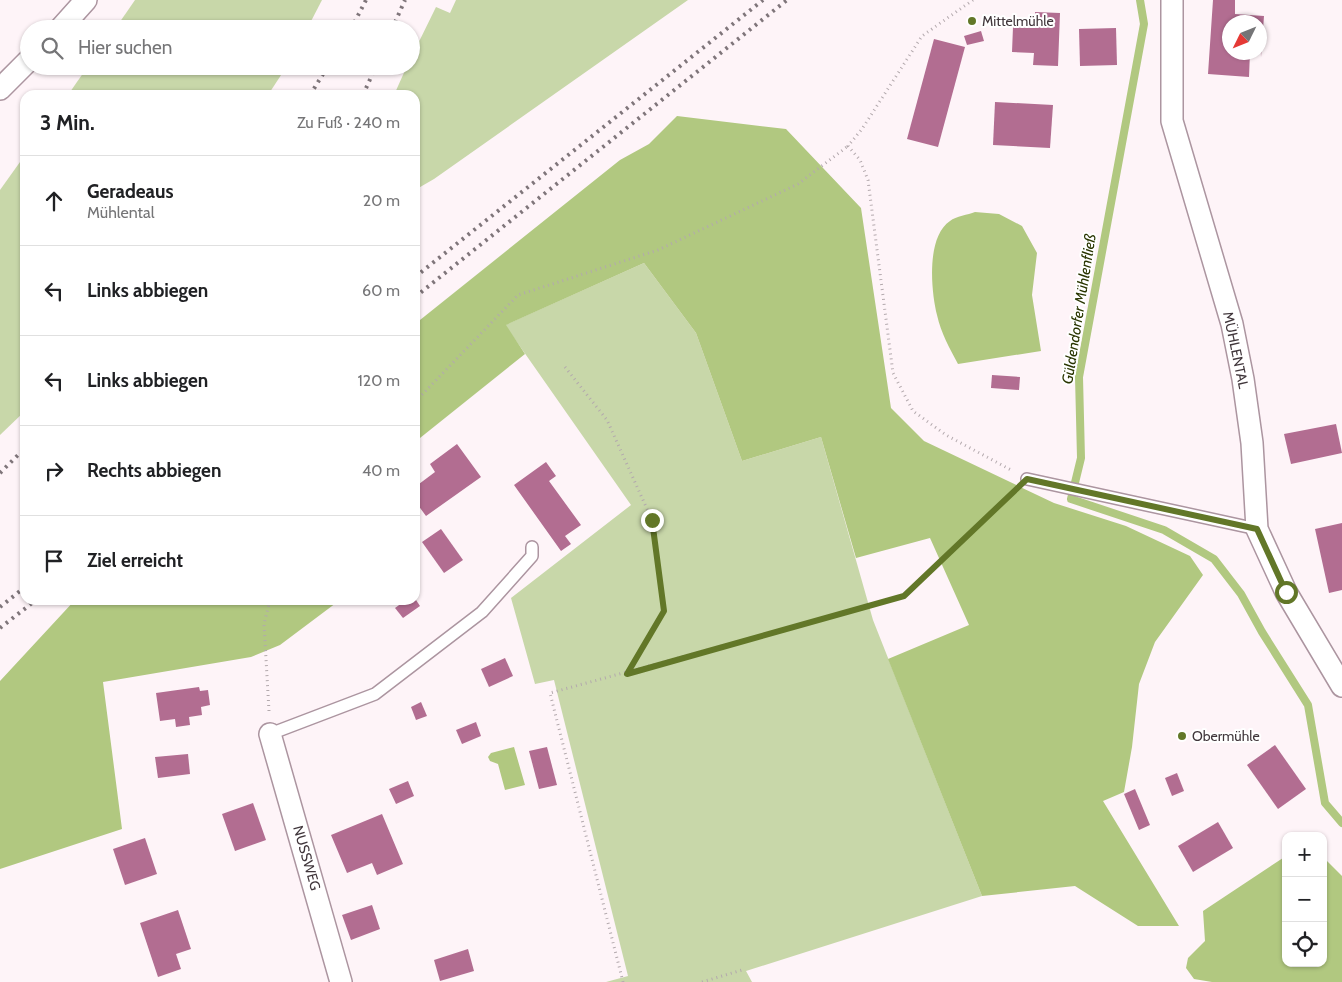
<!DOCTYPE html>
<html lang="de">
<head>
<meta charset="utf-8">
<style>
  :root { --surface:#fff; --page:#f2f2f2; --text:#202124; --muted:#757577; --line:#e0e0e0 }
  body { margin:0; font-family:Cabin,sans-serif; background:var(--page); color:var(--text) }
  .controls { position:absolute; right:15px; bottom:15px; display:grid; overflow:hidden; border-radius:10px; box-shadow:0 1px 4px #0004 }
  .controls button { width:45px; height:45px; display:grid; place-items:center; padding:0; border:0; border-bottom:1px solid var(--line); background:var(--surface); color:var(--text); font:25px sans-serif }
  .compass { position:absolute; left:1222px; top:15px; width:45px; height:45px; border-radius:50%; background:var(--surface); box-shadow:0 1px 4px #0004; rotate:227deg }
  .stop { position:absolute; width:15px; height:15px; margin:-11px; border:4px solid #627728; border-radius:50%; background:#fff }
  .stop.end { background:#627728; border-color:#fff; box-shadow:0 1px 5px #0008 }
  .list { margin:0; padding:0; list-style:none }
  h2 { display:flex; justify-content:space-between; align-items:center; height:65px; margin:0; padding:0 20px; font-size:21px }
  h2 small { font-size:16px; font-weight:400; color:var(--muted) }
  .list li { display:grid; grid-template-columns:32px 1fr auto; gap:15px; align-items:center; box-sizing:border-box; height:90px; padding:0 20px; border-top:1px solid var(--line) }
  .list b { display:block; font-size:19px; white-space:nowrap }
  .list p { margin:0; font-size:16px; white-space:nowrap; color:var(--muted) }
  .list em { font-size:16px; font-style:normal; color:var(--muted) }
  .icon { flex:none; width:28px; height:28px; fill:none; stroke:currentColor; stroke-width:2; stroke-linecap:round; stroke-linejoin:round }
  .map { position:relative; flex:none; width:1342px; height:982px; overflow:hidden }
  .search { position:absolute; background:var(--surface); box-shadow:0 1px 4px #0004; left:20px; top:20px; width:400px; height:55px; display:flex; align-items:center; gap:12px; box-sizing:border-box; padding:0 18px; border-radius:28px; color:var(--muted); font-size:19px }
  .panel { position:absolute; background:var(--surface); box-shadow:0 1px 4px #0004; left:20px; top:90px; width:400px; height:515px; border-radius:15px }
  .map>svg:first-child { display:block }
  .green { fill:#c8d7a9 }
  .forest { fill:#b1c880 }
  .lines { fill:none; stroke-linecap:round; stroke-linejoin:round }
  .stream { stroke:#b1c880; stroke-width:8 }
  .building { fill:#b26d91 }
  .lane-casing { stroke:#ac95a0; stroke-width:14 }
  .street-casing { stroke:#ac95a0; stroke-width:24 }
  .path { stroke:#b3a9ad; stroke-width:3; stroke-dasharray:1 4; stroke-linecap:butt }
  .lane { stroke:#fff; stroke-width:11 }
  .street { stroke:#fff; stroke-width:21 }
  .rail { stroke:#7f757a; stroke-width:4; stroke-dasharray:2.5 5; stroke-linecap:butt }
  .route { stroke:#627728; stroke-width:6 }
  .poi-dot { fill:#627728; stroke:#fff; stroke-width:2 }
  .labels { text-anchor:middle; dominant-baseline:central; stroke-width:4; stroke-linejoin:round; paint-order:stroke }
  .poi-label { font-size:14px; fill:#40363b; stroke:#fff; text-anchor:start }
  .street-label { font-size:14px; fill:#40363b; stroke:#fff }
  .water-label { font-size:15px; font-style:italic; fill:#293500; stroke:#fff }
</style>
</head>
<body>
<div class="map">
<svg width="1342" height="982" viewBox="0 0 1342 982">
  <rect width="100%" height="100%" fill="#fef4f8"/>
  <g class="green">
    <polygon points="135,0 322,0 307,29 115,29"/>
    <polygon points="456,0 688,0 434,179 415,190 415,95 394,95 407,66 411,66 411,58 436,7 450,13"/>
    <polygon points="88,66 287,66 268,95 68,95"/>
    <polygon points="25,155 25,411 0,435 0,190"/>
    <polygon points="644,263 696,333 742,461 821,437 873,620 982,896 746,971 752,982 606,982 628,976 554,680 535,684 511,598 631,505 505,325"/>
  </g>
  <g class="forest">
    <polygon points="677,116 786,129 861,208 891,408 924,441 1054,503 1126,526 1190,556 1203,575 1155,642 1139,684 1132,747 1124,792 1103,801 1179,926 1138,926 1075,886 982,896 888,659 969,625 930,538 856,558 821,437 742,461 696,333 644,263 506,325 525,354 415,442 415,324 620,160 649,144"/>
    <path d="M975,212L999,214L1022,226L1037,253L1032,295L1041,351L958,364C950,349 941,333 937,315C931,291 926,237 950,221C956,216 968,215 975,212Z"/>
    <polygon points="75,600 340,600 280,645 251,657 103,682 122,829 0,869 0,681"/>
    <polygon points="514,747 525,785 505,790 498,764 490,761 488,757 491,753"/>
    <polygon points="1286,856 1286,963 1323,963 1323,857 1342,876 1342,982 1212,982 1194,979 1186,968 1188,958 1205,941 1203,911"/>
  </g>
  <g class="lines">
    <polyline class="stream" points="1140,0 1144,24 1079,377 1081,458 1071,499 1164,530 1214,559 1241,594 1262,632 1308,705 1325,803 1342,823"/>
  </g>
  <g class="building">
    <polygon points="1213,0 1235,0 1235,14 1264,16 1261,57 1260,22 1230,22 1230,52 1250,52 1249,77 1208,74"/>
    <polygon points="1035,12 1060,13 1058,66 1033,65 1034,53 1012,52 1013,27 1035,28"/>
    <polygon points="1116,28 1117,65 1080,66 1079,29"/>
    <polygon points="981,31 984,41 967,45 964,36"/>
    <polygon points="934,39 965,47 938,147 907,139"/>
    <polygon points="995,102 1053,105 1050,148 993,145"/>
    <polygon points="992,375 1020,377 1019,390 991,388"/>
    <polygon points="1336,424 1342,453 1291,464 1284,434"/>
    <polygon points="457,444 481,477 426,516 415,501 415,487 435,472 430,464"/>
    <polygon points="546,462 556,476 549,481 581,525 565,536 571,544 561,551 514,485"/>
    <polygon points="1342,523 1342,590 1329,593 1315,529"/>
    <polygon points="441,529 463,560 444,573 422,542"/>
    <polygon points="406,600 416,600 420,606 403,618 395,608"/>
    <polygon points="505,658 513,676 489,687 481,669"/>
    <polygon points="199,687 200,691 208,690 210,705 201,707 202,715 189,717 190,725 176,727 175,719 160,721 156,693"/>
    <polygon points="421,702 427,716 416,720 411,707"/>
    <polygon points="476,722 481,736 462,744 456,730"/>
    <polygon points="1275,745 1306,789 1278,809 1247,765"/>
    <polygon points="547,747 557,785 539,789 529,751"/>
    <polygon points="188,754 190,774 158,778 155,757"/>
    <polygon points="1177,773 1184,791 1172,796 1165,778"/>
    <polygon points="408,781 414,796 396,804 389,789"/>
    <polygon points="1135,789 1150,825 1139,830 1124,794"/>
    <polygon points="253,803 266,840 235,851 222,814"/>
    <polygon points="382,814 403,864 377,875 372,863 347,873 331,835"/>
    <polygon points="1218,822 1233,848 1193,872 1178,846"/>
    <polygon points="145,838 157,874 125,885 113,849"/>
    <polygon points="372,905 380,929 351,940 342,915"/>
    <polygon points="178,910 191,949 176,954 181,969 158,977 140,923"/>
    <polygon points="468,949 474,971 440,981 434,960"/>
  </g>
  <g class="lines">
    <defs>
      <g id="lane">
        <polyline points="1027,479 1257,529"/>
        <polyline points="270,734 375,694 482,612 532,556 532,547"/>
      </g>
      <g id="street">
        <polyline points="1172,0 1172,121 1232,324 1243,379 1252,443 1257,529 1286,592 1342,686"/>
        <polyline points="60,29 86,0"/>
        <polyline points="0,89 29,60"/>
        <polyline points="270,734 341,982"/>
      </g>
    </defs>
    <use href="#lane" class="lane-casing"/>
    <use href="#street" class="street-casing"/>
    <g class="path">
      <polyline points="973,0 922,36 862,129 848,146 860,160 868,180 893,373 913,411 946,435 1011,470"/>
      <polyline points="565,367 607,420 652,520 664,611 628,673"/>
      <polyline points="415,402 518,295 658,250 798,184 848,146"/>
      <polyline points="269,711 264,624 270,600"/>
      <polyline points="623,982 550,693 904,596 1014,491"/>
      <polyline points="702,982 742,970"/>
    </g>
    <use href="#lane" class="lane"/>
    <use href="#street" class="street"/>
    <g class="rail">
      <polyline points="351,29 366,0"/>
      <polyline points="392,29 405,0"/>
      <polyline points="310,95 328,66"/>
      <polyline points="363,95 376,66"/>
      <polyline points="415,277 763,0"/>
      <polyline points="415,297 787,0"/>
      <polyline points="0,473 25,448"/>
      <polyline points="0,607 25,587"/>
      <polyline points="0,628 36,600"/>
    </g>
  </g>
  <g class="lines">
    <polyline class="route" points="652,520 664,611 627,674 904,596 1027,479 1257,529 1286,592"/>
  </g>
  <g class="poi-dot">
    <circle cx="972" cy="21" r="5"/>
    <circle cx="1182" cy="736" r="5"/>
  </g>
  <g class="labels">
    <g class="poi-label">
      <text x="982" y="21">Mittelmühle</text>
      <text x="1192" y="736">Obermühle</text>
    </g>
    <g class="street-label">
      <text transform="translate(1236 350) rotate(78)">MÜHLENTAL</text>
      <text transform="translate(307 858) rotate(74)">NUSSWEG</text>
    </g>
    <g class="water-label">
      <text transform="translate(1079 309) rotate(-81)">Güldendorfer Mühlenfließ</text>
    </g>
  </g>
</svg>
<div class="controls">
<button>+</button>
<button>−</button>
<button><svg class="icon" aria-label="locate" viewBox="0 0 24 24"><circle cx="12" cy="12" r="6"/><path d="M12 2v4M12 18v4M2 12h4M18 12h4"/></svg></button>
</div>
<svg class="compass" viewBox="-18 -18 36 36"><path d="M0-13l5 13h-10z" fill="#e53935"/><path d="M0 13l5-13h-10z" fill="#757577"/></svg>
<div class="stop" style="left:1286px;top:592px"></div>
<div class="stop end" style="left:652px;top:520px"></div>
<div class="search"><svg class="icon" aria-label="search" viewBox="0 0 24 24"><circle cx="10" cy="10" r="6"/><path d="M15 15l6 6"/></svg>Hier suchen</div>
<section class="panel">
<h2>3 Min.<small>Zu Fuß · 240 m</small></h2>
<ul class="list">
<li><svg class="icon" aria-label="ahead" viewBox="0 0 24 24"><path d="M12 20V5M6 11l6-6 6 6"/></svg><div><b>Geradeaus</b><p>Mühlental</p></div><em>20 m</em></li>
<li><svg class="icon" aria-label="left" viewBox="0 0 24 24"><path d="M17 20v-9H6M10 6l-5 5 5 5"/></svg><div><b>Links abbiegen</b></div><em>60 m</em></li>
<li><svg class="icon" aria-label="left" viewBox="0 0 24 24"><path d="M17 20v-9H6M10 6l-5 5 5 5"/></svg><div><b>Links abbiegen</b></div><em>120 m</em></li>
<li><svg class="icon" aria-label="right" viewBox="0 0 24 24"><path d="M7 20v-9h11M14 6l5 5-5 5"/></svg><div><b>Rechts abbiegen</b></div><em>40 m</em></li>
<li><svg class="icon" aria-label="arrive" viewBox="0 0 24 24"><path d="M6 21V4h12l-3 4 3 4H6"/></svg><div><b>Ziel erreicht</b></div></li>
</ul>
</section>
</div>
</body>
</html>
